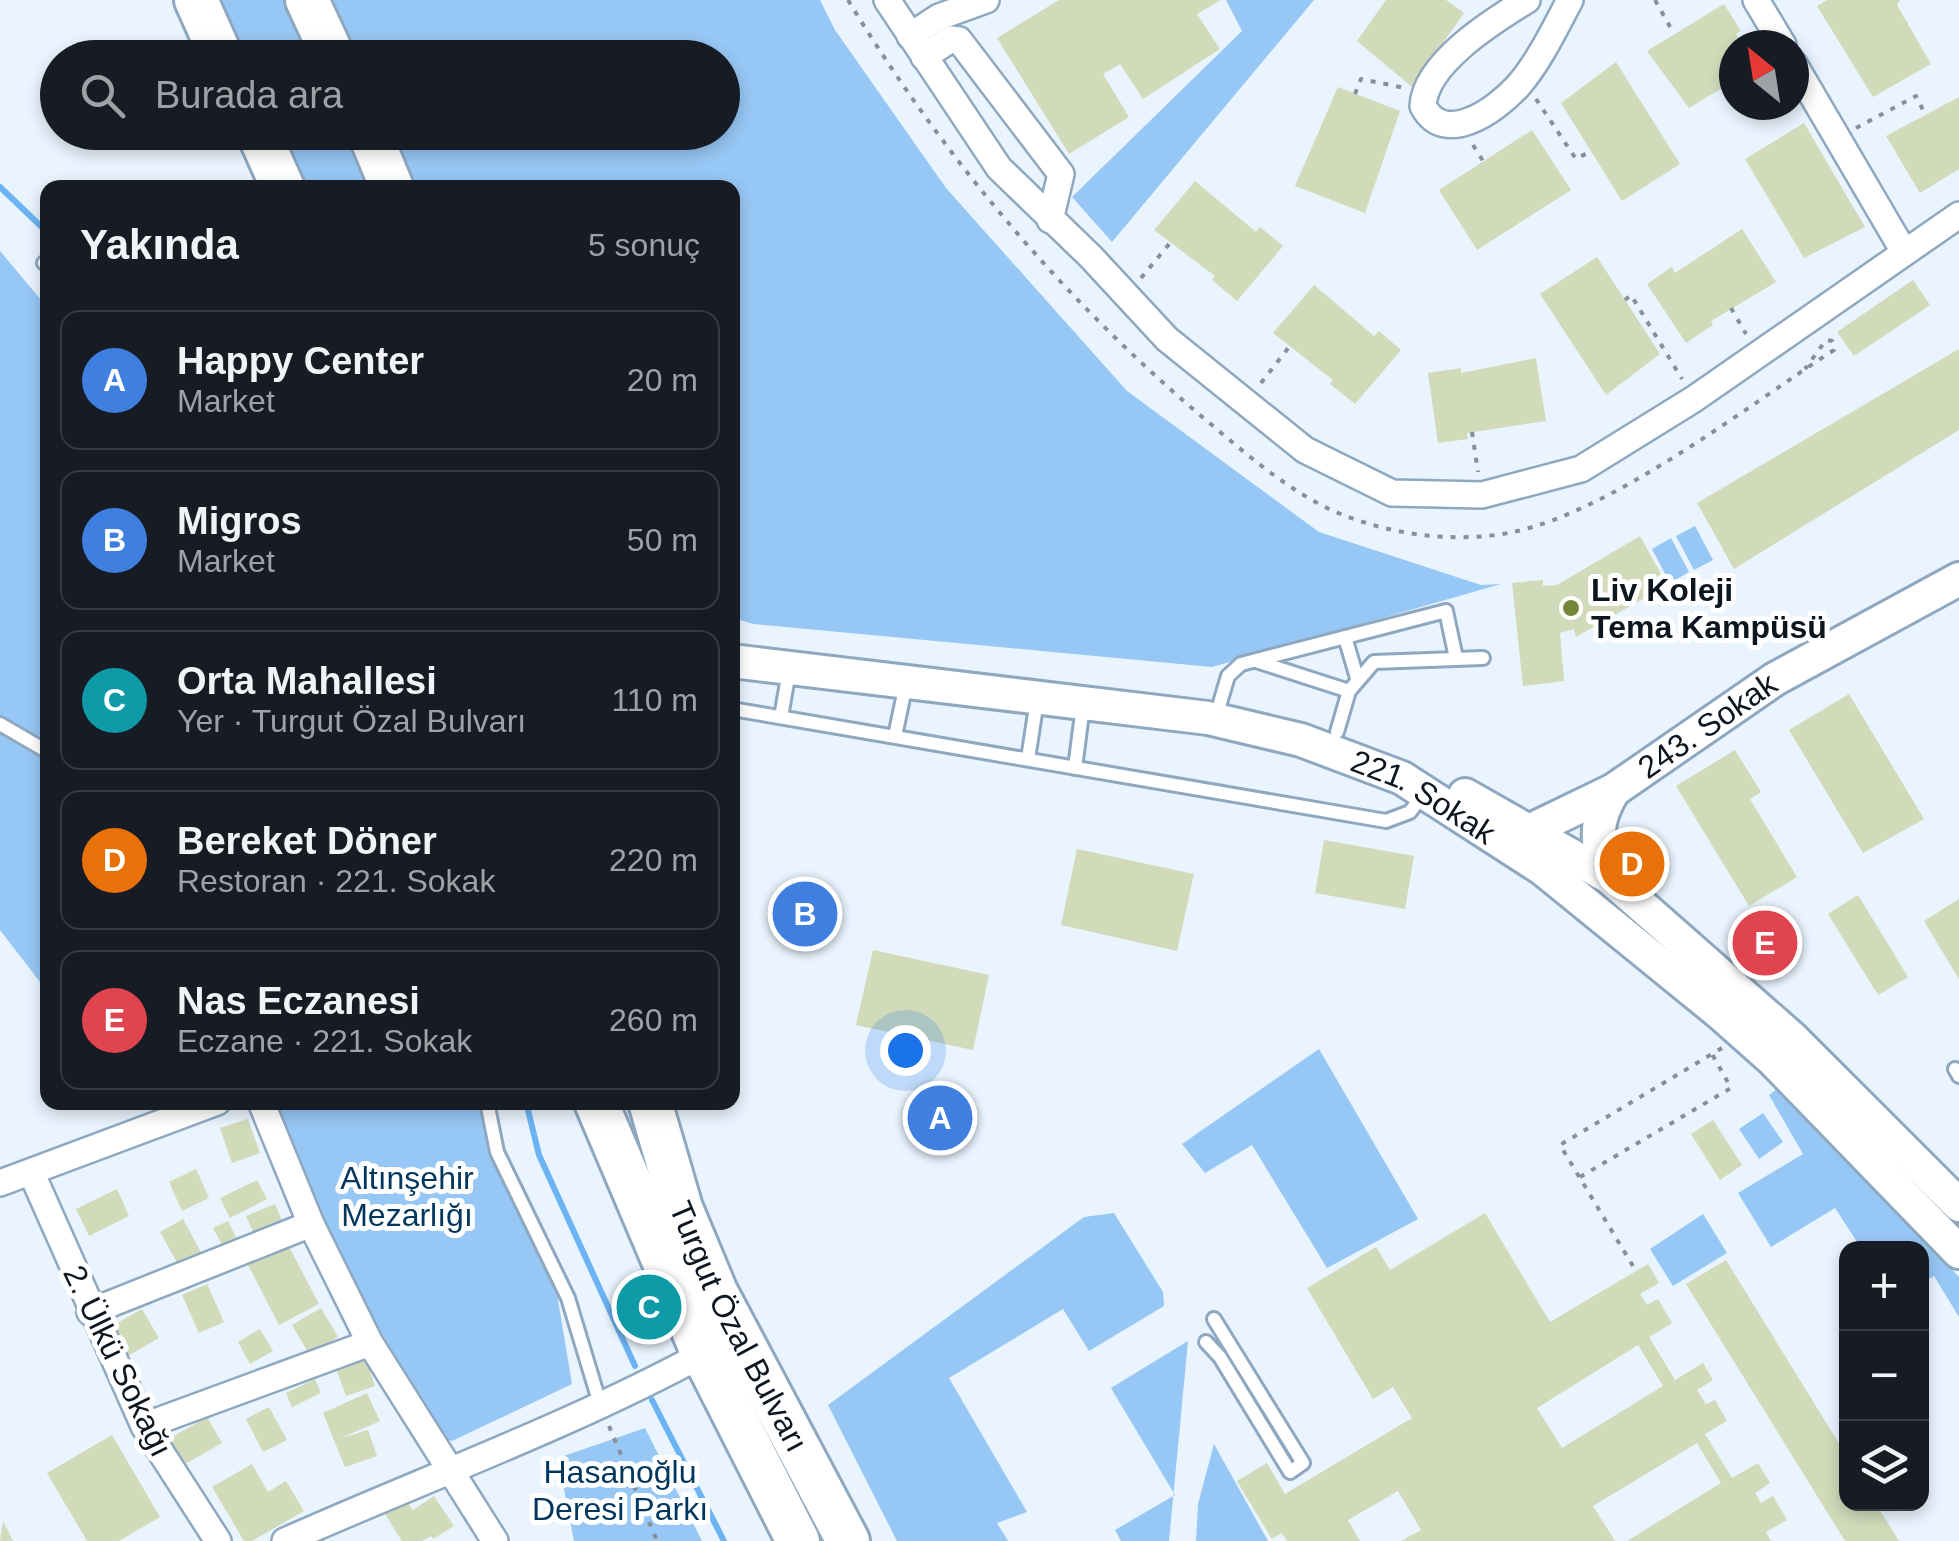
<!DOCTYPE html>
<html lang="tr">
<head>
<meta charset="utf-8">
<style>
  :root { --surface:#171b24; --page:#242831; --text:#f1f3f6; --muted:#9ea1a6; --line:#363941; --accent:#2563eb }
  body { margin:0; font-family:Arial,sans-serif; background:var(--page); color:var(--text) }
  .controls { position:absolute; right:30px; bottom:30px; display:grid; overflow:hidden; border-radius:20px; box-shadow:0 5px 15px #0003 }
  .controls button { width:90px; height:90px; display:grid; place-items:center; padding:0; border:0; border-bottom:2px solid var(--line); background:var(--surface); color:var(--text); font:50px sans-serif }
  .compass { position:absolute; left:1719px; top:30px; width:90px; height:90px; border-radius:50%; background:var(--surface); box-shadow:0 5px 15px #0003; rotate:330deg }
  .you { position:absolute; left:905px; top:1050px; width:35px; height:35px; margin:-25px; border:8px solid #fff; border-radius:50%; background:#1a73e8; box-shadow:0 0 0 15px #1a73e833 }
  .badge { display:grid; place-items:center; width:65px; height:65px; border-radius:50%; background:var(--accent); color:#fff; font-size:32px; font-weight:700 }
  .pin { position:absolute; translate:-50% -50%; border:5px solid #fff; box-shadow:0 2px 10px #0006 }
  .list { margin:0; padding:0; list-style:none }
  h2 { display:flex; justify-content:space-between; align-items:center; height:130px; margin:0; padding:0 40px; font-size:42px }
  h2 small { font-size:32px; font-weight:400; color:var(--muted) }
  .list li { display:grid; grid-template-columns:65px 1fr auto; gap:30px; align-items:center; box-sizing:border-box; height:140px; margin:0 20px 20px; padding:0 20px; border:2px solid var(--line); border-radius:20px }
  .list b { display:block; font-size:38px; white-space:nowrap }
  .list p { margin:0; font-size:32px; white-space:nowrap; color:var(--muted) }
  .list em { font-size:32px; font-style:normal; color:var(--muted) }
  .icon { flex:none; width:55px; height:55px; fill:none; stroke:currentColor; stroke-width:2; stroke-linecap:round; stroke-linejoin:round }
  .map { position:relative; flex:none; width:1959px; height:1541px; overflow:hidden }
  .search { position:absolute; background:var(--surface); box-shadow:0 5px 15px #0003; left:40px; top:40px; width:700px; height:110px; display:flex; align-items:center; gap:25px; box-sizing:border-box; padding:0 35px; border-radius:55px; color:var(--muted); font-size:38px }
  .panel { position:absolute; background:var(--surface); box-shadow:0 5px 15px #0003; left:40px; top:180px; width:700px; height:930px; border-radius:20px }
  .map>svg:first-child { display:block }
  .green { fill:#97c7f4 }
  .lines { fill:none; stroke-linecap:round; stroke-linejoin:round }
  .stream { stroke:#6cb3f3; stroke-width:6 }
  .building { fill:#d1dab9; fill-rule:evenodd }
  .service-casing { stroke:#8ea8c0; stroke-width:18 }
  .minor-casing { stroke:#8ea8c0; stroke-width:30 }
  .tertiary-casing { stroke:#8ea8c0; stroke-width:38 }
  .primary-casing { stroke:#8ea8c0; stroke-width:48 }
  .path { stroke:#869099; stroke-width:4; stroke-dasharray:5 8; stroke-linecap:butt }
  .service { stroke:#fff; stroke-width:12 }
  .minor { stroke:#fff; stroke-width:25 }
  .tertiary { stroke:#fff; stroke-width:32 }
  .primary { stroke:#fff; stroke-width:42 }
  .poi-dot { fill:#748636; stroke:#fff; stroke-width:4 }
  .labels { text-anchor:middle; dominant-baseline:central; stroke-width:10; stroke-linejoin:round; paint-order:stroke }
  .poi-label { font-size:32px; font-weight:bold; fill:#0d161f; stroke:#fff; text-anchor:start }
  .street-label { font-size:32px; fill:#0d161f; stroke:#fff }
  .park-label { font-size:32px; fill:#00365e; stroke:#fff }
</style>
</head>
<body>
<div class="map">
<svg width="1959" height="1541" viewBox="0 0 1959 1541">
  <rect width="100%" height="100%" fill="#e9f4fe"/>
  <g class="green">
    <polygon points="219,0 289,0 314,57 246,57"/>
    <polygon points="333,0 820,0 835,30 946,188 1127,391 1319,532 1481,585 1501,584 1212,667 754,624 733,618 732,188 417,187 393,133 722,132 722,58 360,57"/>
    <polygon points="1226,0 1314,0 1112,242 1072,197 1242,31"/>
    <polygon points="280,133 347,133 370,187 306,187"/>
    <polygon points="0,251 47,307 47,991 0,930"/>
    <polygon points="1695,526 1713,560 1694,570 1676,536"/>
    <polygon points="1671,538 1689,572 1670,583 1652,549"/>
    <polygon points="1319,1049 1418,1219 1327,1268 1252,1145 1205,1173 1182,1144"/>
    <polygon points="1781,1086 1959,1277 1959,1317 1934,1276 1922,1283 1922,1248 1861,1248 1835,1208 1771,1247 1738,1193 1803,1154 1769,1095"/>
    <polygon points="277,1103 480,1103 487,1149 557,1294 572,1384 452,1441 443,1438 322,1231"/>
    <polygon points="1763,1113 1783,1142 1759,1159 1739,1129"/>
    <polygon points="1114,1213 1163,1292 1164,1306 1089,1351 1063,1309 949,1378 1027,1512 997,1523 1008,1541 897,1541 828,1405 1084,1217"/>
    <polygon points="1703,1214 1727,1253 1673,1286 1650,1249"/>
    <polygon points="1188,1341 1169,1541 1121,1541 1115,1530 1175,1495 1111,1388"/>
    <polygon points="645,1428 702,1541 574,1541 558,1458"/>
    <polygon points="1214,1444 1268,1541 1196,1541 1198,1504"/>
  </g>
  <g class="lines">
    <g class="stream">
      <polyline points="0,187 48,233"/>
      <polyline points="526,1102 539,1155 635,1366"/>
      <polyline points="652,1400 724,1541"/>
    </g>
  </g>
  <g class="building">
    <polygon points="1059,0 1221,0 1197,14 1220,49 1143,99 1120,64 1103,74 1129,117 1069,154 997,38"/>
    <polygon points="1386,0 1446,0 1464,13 1412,87 1357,41"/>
    <polygon points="1827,0 1900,0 1897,5 1931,64 1873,97 1817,6"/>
    <polygon points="1724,4 1741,31 1736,34 1743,45 1734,45 1734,81 1689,108 1647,51"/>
    <polygon points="1616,62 1680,164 1622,201 1561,103"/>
    <polygon points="1338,87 1400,111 1365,213 1295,186"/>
    <polygon points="1959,97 1959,169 1920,193 1886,136"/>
    <polygon points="1804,123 1865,227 1804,258 1745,159"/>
    <polygon points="1532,130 1571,190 1477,250 1439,190"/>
    <polygon points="1195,181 1256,232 1260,227 1283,246 1237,301 1212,280 1215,276 1154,230"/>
    <polygon points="1742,229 1776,282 1711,321 1713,325 1686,343 1647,284 1672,267 1675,273"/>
    <polygon points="1597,257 1660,354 1606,395 1540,294"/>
    <polygon points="1913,280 1930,305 1854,356 1837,332"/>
    <polygon points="1314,285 1374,336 1379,331 1401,350 1355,404 1330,384 1333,380 1273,333"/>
    <polygon points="1959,349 1959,430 1734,569 1697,503"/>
    <polygon points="1536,358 1546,421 1467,433 1468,439 1438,443 1428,373 1461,368 1461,373"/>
    <polygon points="1640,536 1667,585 1576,637 1574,629 1560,633 1564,681 1523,686 1512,583 1543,580 1543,586 1557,585"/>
    <polygon points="1849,694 1924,819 1863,853 1789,730"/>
    <polygon points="1735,750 1761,792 1750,799 1797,877 1749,906 1676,786"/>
    <polygon points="1324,840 1414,856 1405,909 1315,893"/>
    <polygon points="1077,849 1194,874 1177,951 1061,925"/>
    <polygon points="1858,895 1908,977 1878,995 1828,914"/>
    <polygon points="1959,899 1959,979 1924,921"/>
    <polygon points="873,950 989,975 973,1050 856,1025"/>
    <polygon points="248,1119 260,1153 232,1163 220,1128"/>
    <polygon points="1713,1120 1742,1165 1720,1180 1691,1134"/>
    <polygon points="196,1169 209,1198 182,1211 169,1182"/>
    <polygon points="257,1180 267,1199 230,1218 220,1198"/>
    <polygon points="117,1189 129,1216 89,1236 76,1209"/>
    <polygon points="275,1204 283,1223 255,1236 246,1216"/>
    <path d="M1485,1213L1550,1322L1648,1264L1659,1283L1640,1294L1647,1305L1658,1299L1672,1323L1649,1337L1675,1380L1703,1363L1713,1380L1697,1390L1706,1404L1715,1400L1727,1421L1705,1434L1732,1478L1758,1463L1770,1483L1755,1493L1761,1503L1773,1496L1787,1520L1766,1532L1771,1541H1627L1721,1483L1697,1443L1593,1506L1615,1541H1401L1421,1530L1398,1491L1348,1520L1360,1541H1287L1282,1533L1272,1539L1237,1481L1267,1463L1285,1494L1412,1418L1393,1387L1373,1399L1307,1288L1376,1247L1390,1270ZM1638,1345L1663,1386L1562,1448L1537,1408Z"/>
    <polygon points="183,1219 202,1254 179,1266 160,1232"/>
    <polygon points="228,1221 239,1243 225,1250 213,1228"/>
    <polygon points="285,1239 319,1304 279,1325 245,1259"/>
    <polygon points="1726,1260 1846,1455 1846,1504 1876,1504 1899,1541 1845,1541 1686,1284"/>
    <polygon points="207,1284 224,1322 199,1333 182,1295"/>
    <polygon points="649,1291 662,1316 648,1321 638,1297"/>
    <polygon points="321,1308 338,1337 309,1354 292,1325"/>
    <polygon points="142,1309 159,1338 126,1357 110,1327"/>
    <polygon points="260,1329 273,1351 250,1364 238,1342"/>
    <polygon points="366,1360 375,1386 346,1396 337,1371"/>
    <polygon points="315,1379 321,1393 292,1407 286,1393"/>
    <polygon points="367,1393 380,1421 339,1439 368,1430 377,1456 345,1467 323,1413"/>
    <polygon points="269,1407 287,1440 263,1452 246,1419"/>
    <polygon points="207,1417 222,1443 182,1466 167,1440"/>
    <polygon points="112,1435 160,1517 119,1541 87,1541 47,1473"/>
    <polygon points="252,1464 268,1492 286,1481 304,1511 252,1541 244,1541 212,1487"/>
    <polygon points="434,1496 454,1526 433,1539 431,1536 422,1541 402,1541 385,1514 407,1501 413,1510"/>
    <polygon points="3,1521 13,1541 0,1541"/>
  </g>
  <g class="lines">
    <defs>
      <g id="service">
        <polyline points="44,263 48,265"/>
        <polyline points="1345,637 1357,678"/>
        <polyline points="1256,661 1349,691"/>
        <polyline points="1220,703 1228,676 1241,664 1446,611 1456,658"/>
        <polyline points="732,709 1386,821 1410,812 1424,793"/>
        <polyline points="781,717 789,671"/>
        <polyline points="0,724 48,752"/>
        <polyline points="1337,732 1349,691 1374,662 1483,658"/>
        <polyline points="895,736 906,684"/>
        <polyline points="1028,759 1037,700"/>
        <polyline points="1075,768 1083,706"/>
        <polyline points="1955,1069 1959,1076"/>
        <polyline points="487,1102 497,1152 568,1298 600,1404"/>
        <polyline points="1206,1342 1220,1357 1290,1472 1303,1463 1214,1319"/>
      </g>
      <g id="minor">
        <polyline points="887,0 999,168 1091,257 1167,339 1305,450 1392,493 1482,495 1581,469 1694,399 1959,215"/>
        <path d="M1527,0C1493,21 1425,63 1423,106C1444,147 1495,111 1518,86C1539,62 1555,28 1570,0"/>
        <polyline points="1756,0 1783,45"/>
        <polyline points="910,36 939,17 986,0"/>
        <polyline points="924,57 951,39 959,40 1061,174 1050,220"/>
        <polyline points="1794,64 1903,250"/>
        <polyline points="261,1102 311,1224 370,1343 495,1541"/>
        <polyline points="32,1174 144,1426 218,1541"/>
        <polyline points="0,1183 217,1102"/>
        <polyline points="90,1312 311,1224"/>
        <polyline points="144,1426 370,1343"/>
        <path d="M285,1541C424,1479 570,1426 703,1354"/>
      </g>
      <g id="tertiary">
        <path id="s1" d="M732,661L1208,718L1301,740L1402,778L1543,869L1720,1013L1773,1060L1959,1252"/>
        <polyline points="1465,795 1609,877 1792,1038 1959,1205"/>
        <path id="s2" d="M1529,831L1614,790L1775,679L1959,579"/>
        <path d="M1609,877C1595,843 1594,821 1614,790"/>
      </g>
      <g id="primary">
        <polyline points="196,0 222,58"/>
        <polyline points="307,0 334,58"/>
        <polyline points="258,132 283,188"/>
        <polyline points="369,132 392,188"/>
        <polyline points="596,1102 703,1354 798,1541"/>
        <path id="s3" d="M650,1102L681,1208L716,1292L848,1541"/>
      </g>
    </defs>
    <use href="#service" class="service-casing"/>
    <use href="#minor" class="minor-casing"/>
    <use href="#tertiary" class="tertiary-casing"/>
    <use href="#primary" class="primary-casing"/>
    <g class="path">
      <path d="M848,0C942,155 1061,297 1200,415C1238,447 1276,481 1321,505C1376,533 1452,545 1513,532C1613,511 1746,407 1834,350L1832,341L1826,340L1805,369"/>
      <polyline points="1655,0 1674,34"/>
      <polyline points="1355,94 1361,79 1405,88"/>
      <polyline points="1536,99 1576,159 1591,151"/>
      <polyline points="1856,128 1916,96 1926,116"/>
      <polyline points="1473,145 1483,161"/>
      <polyline points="1141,278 1170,243"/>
      <polyline points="1625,300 1631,295 1682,379"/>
      <polyline points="1731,308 1746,334"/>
      <polyline points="1261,383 1289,347"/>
      <polyline points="1472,432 1478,472"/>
      <polyline points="1580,1177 1731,1088 1712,1054 1722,1048"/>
      <polyline points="1633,1266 1560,1145 1712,1054"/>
      <polyline points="609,1426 657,1541"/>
    </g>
    <use href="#service" class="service"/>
    <use href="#minor" class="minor"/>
    <use href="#tertiary" class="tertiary"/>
    <use href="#primary" class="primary"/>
  </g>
  <circle class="poi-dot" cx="1571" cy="608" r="10"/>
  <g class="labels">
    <g class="poi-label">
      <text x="1591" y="590">Liv Koleji<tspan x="1591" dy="37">Tema Kampüsü</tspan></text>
    </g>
    <g class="street-label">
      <text stroke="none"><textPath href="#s2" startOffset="208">243. Sokak</textPath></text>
      <text stroke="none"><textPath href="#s1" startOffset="710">221. Sokak</textPath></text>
      <text stroke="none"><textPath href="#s3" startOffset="242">Turgut Özal Bulvarı</textPath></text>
      <text transform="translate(118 1361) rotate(64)">2. Ülkü Sokağı</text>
    </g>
    <g class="park-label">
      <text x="407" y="1178">Altınşehir<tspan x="407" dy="37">Mezarlığı</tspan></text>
      <text x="620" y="1472">Hasanoğlu<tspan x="620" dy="37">Deresi Parkı</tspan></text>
    </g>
  </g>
</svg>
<div class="controls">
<button>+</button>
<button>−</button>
<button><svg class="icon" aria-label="layers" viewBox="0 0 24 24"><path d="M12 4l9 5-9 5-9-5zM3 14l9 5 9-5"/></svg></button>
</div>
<svg class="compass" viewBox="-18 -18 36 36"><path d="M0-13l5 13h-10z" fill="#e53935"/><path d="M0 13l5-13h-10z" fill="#9ea1a6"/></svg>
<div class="you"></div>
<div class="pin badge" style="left:940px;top:1118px;background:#3f7fe0">A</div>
<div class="pin badge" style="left:805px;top:914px;background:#3f7fe0">B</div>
<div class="pin badge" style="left:649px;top:1307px;background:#0f9aa8">C</div>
<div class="pin badge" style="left:1632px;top:864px;background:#e8710a">D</div>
<div class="pin badge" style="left:1765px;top:943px;background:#e0444e">E</div>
<div class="search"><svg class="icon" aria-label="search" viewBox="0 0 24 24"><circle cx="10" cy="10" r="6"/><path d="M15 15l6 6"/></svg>Burada ara</div>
<section class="panel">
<h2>Yakında<small>5 sonuç</small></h2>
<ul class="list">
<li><span class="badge" style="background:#3f7fe0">A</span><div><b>Happy Center</b><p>Market</p></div><em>20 m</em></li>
<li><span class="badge" style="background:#3f7fe0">B</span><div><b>Migros</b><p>Market</p></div><em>50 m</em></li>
<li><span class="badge" style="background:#0f9aa8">C</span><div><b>Orta Mahallesi</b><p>Yer · Turgut Özal Bulvarı</p></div><em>110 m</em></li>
<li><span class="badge" style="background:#e8710a">D</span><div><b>Bereket Döner</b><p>Restoran · 221. Sokak</p></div><em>220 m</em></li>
<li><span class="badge" style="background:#e0444e">E</span><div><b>Nas Eczanesi</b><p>Eczane · 221. Sokak</p></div><em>260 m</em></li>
</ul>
</section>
</div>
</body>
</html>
